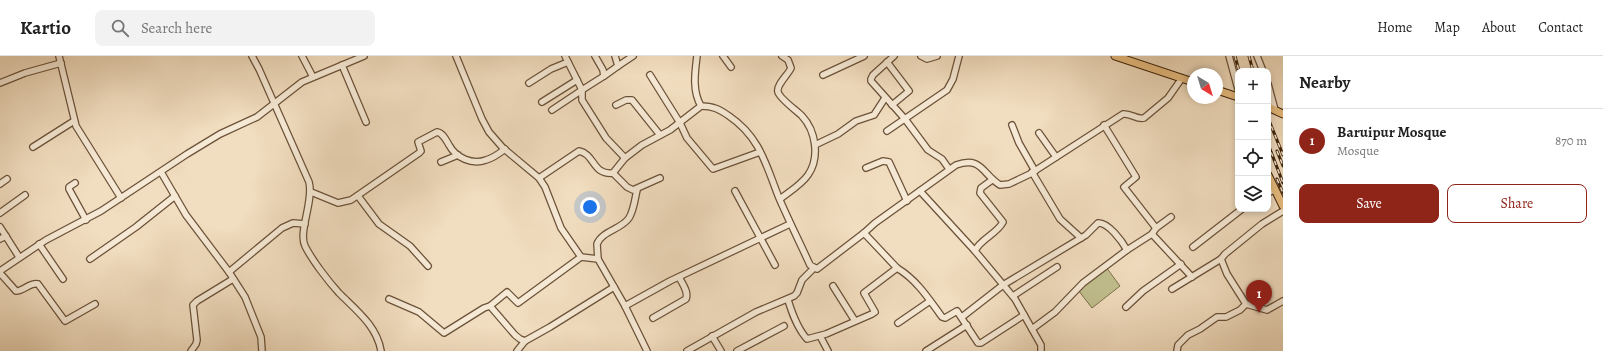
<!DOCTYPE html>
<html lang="en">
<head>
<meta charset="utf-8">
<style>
  :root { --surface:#fff; --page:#f2f2f2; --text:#222; --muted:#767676; --line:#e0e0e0; --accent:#8f2418 }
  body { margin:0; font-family:Alegreya,serif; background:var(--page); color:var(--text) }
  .controls { position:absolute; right:12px; top:12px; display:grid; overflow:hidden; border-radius:8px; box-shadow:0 2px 6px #0003 }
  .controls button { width:36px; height:36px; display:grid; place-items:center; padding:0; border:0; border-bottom:1px solid var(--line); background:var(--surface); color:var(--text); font:20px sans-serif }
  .compass { position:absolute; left:1187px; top:12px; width:36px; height:36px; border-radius:50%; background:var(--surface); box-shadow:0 2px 6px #0003; rotate:142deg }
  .you { position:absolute; left:590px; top:151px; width:14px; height:14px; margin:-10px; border:3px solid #fff; border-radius:50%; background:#1a73e8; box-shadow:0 0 0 6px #1a73e833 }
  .badge { display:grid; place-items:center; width:26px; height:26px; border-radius:50%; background:var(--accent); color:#fff; font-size:13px; font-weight:700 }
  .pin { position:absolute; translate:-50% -33px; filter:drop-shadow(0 1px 2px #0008) }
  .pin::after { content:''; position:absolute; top:21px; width:14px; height:12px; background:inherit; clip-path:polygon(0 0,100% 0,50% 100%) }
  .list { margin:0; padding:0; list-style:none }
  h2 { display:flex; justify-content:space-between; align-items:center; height:52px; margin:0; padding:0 16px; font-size:17px }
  h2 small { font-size:13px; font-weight:400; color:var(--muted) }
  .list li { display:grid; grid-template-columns:26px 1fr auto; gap:12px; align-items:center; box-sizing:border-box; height:64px; padding:0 16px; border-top:1px solid var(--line) }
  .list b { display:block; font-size:15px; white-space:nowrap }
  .list p { margin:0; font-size:13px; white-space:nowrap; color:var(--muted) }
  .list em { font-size:13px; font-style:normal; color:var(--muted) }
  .actions { display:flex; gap:8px; padding:12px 16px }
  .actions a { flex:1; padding:9px 0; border:1px solid var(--accent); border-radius:8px; text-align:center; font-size:14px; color:var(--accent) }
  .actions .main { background:var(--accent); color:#fff }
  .icon { flex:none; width:22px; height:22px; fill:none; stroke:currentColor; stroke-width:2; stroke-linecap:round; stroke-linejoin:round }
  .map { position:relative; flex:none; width:1283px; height:295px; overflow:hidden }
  header { display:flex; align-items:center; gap:24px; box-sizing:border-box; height:56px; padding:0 20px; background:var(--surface); border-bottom:1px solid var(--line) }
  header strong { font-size:19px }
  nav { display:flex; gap:22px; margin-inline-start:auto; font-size:14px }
  .search { width:280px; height:36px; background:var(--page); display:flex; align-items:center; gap:10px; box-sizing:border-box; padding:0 14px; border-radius:8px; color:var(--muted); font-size:15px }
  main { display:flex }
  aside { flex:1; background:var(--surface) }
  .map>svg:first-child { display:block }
  .green { fill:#c1bf8e; stroke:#80724d }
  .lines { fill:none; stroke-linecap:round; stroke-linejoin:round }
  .minor-casing { stroke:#6b5239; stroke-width:8 }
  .major-casing { stroke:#3e240c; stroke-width:9 }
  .minor { stroke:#f6e9d5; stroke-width:5.5 }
  .major { stroke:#e8be80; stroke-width:7 }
  .rail-casing { stroke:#3e240c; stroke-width:3 }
  .rail { stroke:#f6e9d5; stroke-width:1.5; stroke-dasharray:4.5; stroke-linecap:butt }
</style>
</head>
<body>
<header>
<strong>Kartio</strong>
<div class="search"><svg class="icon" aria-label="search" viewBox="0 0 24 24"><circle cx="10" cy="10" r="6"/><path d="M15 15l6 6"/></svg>Search here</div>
<nav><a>Home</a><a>Map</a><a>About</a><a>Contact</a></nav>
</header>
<main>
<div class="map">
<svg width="1283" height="295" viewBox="0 0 1283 295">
  <rect width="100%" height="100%" fill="#f1ddbf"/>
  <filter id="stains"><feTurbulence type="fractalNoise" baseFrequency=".005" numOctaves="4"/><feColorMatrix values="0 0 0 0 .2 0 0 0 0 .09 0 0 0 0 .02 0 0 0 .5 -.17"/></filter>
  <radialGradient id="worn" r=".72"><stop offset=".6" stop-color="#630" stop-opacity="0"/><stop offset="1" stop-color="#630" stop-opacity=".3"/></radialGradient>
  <polygon class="green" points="1106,211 1120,230 1092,252 1078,234"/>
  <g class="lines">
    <defs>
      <g id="minor">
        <polyline points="59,0 76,70 121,142"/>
        <path d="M252,0L259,13L309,126C314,145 298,176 305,190C312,204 328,225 339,237C356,254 377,270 381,295"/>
        <polyline points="302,0 313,21"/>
        <polyline points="456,0 482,63 489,76 503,92 539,122 545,131 561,172 581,201 598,203"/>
        <polyline points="565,0 582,34 582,44 606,82 625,102"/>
        <path d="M697,0C695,16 692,35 701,50C713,50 719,53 729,60C760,81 766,109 779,142C789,165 800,187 810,209L817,213L864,177L875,167L956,109C982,100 982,118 1000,129L1009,128L1030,118L1123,58C1131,57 1137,64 1144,62L1168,42L1182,22"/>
        <polyline points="723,0 731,11"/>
        <polyline points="894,0 873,19 871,23 871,25 905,63 928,94 942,103 949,113"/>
        <polyline points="921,0 927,3 937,0"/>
        <polyline points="1229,0 1238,33"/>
        <polyline points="1257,0 1263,15"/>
        <polyline points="887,6 909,35 892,49"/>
        <polyline points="342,9 366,66"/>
        <polyline points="618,10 633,0"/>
        <polyline points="650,19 680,67 687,82 713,113 760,96"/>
        <polyline points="823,19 864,0"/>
        <polyline points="604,20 618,10 615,0"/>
        <polyline points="0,27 25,17 61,7"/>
        <polyline points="529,27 551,13 568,6"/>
        <polyline points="1268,28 1275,54"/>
        <polyline points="542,46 577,24"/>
        <polyline points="616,49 626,44 632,44 660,79"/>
        <polyline points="552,54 582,34 604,20 603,14 595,0"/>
        <polyline points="1012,69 1019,87 1035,115"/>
        <polyline points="1104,69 1136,121 1124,131 1156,172"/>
        <polyline points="887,75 947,34 953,23 959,0"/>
        <polyline points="1039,77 1056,101"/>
        <polyline points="815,89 838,78 856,65 874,59 885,42"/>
        <polyline points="33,91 74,65"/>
        <polyline points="441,106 458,99"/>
        <polyline points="866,112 883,105 889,106 907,145"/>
        <polyline points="161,116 186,159 229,216 245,241 261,281 262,295"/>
        <polyline points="1032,116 1060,163 1081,182"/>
        <polyline points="613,117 627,131 633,134 660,122"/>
        <path d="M539,122L579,95C595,98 592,119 613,117L625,102L642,89L670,74L701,50"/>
        <path d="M992,124L981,132L980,137L1003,166C997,178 980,183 975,195L1015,243L1032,273"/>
        <polyline points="75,127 69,131 69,133 86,164"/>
        <polyline points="0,128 7,123"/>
        <path d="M637,134C635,142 634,154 629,162C622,173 602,175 597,188L598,203L625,250L647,295"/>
        <polyline points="735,135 775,209"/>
        <polyline points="920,135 975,195"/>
        <path d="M311,136L338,147L351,144L419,97L421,95L418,86L437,76C443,77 446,84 449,89C456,102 472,109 486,104C493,102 500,97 505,93"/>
        <polyline points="1268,137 1275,133"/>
        <polyline points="358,140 379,168 410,190 428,210"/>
        <path d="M780,143C789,136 801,129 808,119C820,102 816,75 802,60C796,54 780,43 778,36C776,29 788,19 791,12L788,4L782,0"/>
        <polyline points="0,157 25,139"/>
        <polyline points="0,171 19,201"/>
        <polyline points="864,177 897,212"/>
        <polyline points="1152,178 1192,221"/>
        <polyline points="0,183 6,180"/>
        <polyline points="39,188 63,223"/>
        <polyline points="1193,191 1242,153"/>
        <polyline points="90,203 136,171 175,140"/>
        <polyline points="0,215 46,184 101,155 187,98 220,78 257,61 302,26 364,0"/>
        <polyline points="229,216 282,172 293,167 305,168"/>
        <path d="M0,217L16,235C24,235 30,226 38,228L65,265L95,248"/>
        <polyline points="833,230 855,265"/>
        <polyline points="1172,233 1221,203"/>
        <polyline points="1013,240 1057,211"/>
        <polyline points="389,243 419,256 444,277 484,252 490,250 515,279 520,283 525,285 550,271 614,231"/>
        <path d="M788,244C792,257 797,272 807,283L826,278L872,258L875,256L864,237L897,212C917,224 929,243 942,261L945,262L957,255L978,287H981L1024,259"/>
        <polyline points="1246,248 1267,254 1283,245"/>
        <polyline points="490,250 507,236 518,247 581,201"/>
        <polyline points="625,250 670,225 790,168"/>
        <polyline points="1126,251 1143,235 1181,208"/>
        <path d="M962,261L1003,229L1086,179L1098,167C1108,166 1122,185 1127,194"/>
        <path d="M653,262L686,243C689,236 682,227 679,221"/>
        <polyline points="898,267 930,245"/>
        <polyline points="712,280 721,295"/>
        <polyline points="820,280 828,295"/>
        <polyline points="191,295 196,288 197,284 193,249 197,245 233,223"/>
        <polyline points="517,295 525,285"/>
        <polyline points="687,295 756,256 794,240 797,237 802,224 814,212"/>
        <polyline points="737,295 784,270"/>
        <polyline points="926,295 967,269"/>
        <polyline points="1041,295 1041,289 1032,273 1055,256 1083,227 1127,194 1152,178 1156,172 1171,161"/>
        <polyline points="1177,295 1178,289 1188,279 1200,273 1217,261 1226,261 1240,254 1246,248 1227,218 1221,203 1225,198 1262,168 1283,155"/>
      </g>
      <g id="major">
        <polyline points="1115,0 1193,26"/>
        <polyline points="1217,34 1238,41"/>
        <polyline points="1268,51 1283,58"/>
        <polyline points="1268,119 1283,150"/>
      </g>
    </defs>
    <use href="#minor" class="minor-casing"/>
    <use href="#major" class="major-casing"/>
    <use href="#minor" class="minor"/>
    <use href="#major" class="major"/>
    <defs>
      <g id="rail">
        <polyline points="1235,0 1239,15"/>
        <polyline points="1249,0 1253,15"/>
        <polyline points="1268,62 1283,99"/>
        <polyline points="1268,88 1283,127"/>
        <polyline points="1277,95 1283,110"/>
        <polyline points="1277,123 1283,137"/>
      </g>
    </defs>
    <use href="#rail" class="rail-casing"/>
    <use href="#rail" class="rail"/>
  </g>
  <rect width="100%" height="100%" filter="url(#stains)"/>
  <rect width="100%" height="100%" fill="url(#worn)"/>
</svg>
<div class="controls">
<button>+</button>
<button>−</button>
<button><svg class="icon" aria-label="locate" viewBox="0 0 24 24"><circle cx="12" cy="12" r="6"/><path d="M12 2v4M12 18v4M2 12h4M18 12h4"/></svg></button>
<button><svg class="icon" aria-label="layers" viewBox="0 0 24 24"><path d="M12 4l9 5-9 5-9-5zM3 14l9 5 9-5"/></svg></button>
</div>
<svg class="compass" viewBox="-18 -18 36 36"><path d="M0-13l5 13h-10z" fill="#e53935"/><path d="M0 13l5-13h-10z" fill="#767676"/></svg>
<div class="you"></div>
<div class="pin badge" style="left:1259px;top:257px">1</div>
</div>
<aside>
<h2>Nearby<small></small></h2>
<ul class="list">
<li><span class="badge">1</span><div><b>Baruipur Mosque</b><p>Mosque</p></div><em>870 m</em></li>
</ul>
<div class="actions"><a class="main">Save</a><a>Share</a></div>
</aside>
</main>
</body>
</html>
